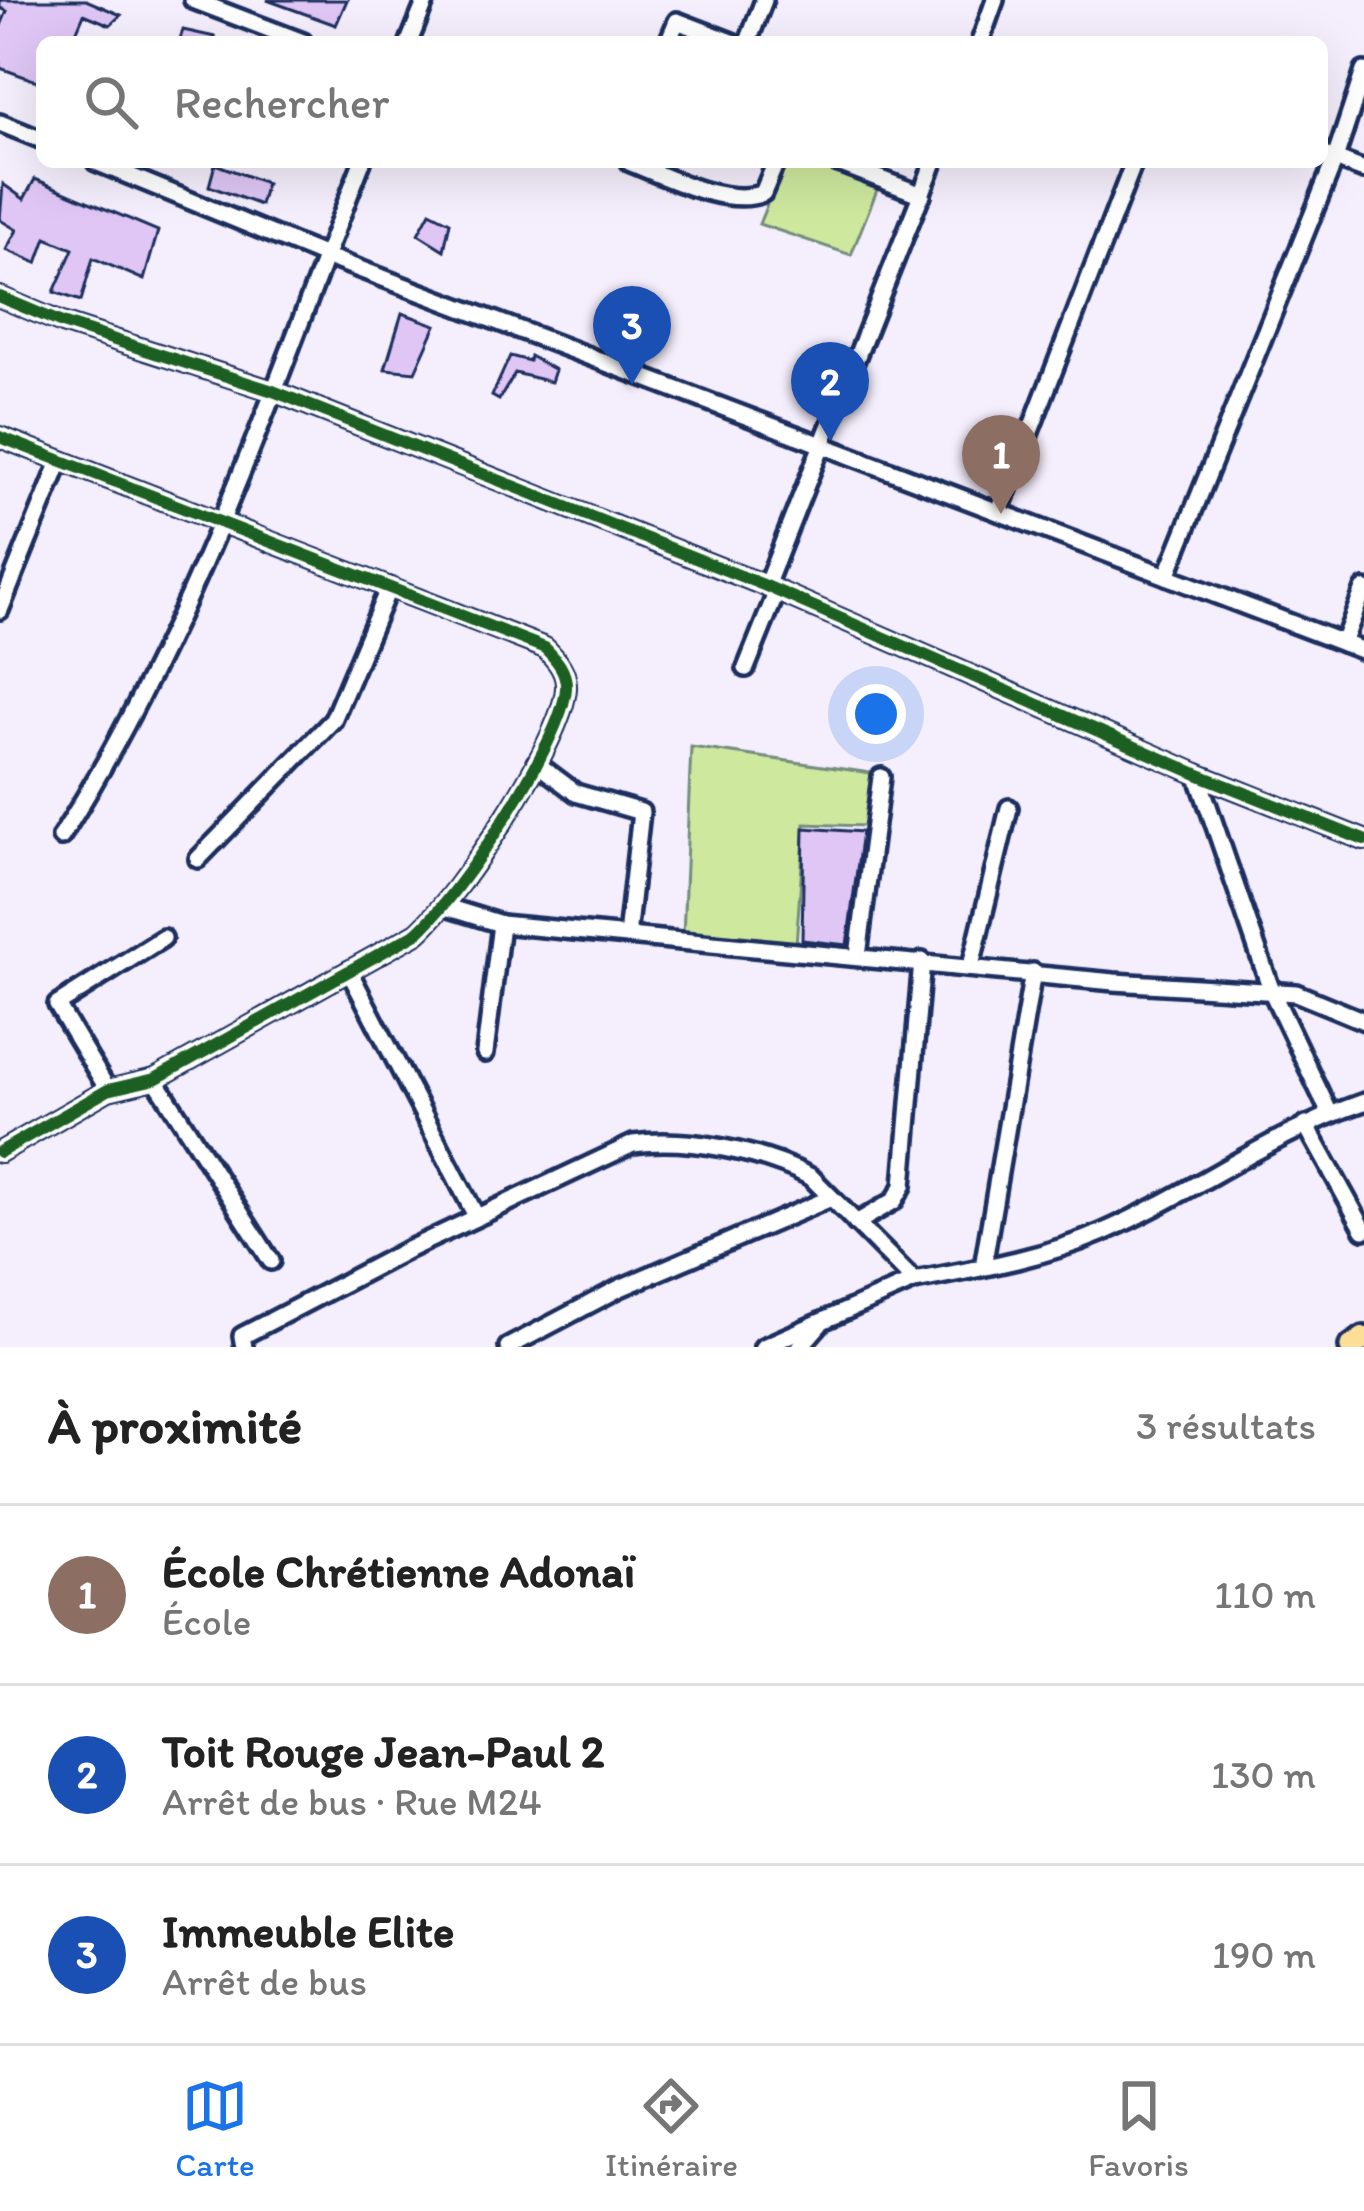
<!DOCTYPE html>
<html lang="fr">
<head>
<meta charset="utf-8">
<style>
  :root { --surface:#fff; --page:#f2f2f2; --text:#222; --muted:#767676; --line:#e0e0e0; --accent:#1a73e8 }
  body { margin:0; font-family:Itim,sans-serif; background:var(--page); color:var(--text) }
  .you { position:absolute; left:876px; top:714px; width:42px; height:42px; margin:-30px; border:9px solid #fff; border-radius:50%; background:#1a73e8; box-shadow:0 0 0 18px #1a73e833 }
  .badge { display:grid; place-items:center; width:78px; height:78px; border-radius:50%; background:var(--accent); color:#fff; font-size:39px; font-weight:700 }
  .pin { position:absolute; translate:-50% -99px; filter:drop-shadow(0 3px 6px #0008) }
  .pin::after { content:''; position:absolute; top:63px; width:42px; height:36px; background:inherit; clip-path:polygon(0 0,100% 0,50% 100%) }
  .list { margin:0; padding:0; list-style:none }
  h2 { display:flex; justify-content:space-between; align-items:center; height:156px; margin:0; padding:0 48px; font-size:51px }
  h2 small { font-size:39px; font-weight:400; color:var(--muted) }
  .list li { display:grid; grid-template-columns:78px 1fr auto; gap:36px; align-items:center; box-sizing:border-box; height:180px; padding:0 48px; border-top:3px solid var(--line) }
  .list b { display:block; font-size:45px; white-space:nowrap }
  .list p { margin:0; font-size:39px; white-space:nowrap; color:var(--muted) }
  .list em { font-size:39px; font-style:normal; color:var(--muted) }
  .icon { flex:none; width:66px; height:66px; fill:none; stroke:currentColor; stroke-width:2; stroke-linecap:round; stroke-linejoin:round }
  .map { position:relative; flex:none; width:1364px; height:1347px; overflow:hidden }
  .search { position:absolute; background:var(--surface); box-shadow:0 12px 48px #0002; left:36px; right:36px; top:36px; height:132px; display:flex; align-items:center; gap:30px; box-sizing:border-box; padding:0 42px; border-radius:18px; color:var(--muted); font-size:45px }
  .sheet { height:696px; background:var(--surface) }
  nav { display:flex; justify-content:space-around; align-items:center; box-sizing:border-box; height:168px; border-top:3px solid var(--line); background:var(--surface); font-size:33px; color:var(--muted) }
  nav a { display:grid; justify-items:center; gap:6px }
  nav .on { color:var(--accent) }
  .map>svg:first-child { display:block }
  .green { fill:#cee89e; stroke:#748c7e; stroke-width:3 }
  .building { fill:#dfc6f5; stroke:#1b2f5e; stroke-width:3 }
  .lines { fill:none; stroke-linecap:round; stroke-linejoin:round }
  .minor-casing { stroke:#1b2f5e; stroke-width:24 }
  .highway-casing { stroke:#1b2f5e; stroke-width:30 }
  .minor { stroke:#fff; stroke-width:15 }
  .highway { stroke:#fcde96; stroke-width:21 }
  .cycleway-casing { stroke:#fff; stroke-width:20 }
  .cycleway { stroke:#1b5e20; stroke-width:12 }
</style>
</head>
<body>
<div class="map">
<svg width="1364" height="1347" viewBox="0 0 1364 1347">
  <rect width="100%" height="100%" fill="#f5eefc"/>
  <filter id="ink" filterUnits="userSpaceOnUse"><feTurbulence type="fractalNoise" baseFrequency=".00833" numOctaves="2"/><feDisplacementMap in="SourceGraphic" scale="24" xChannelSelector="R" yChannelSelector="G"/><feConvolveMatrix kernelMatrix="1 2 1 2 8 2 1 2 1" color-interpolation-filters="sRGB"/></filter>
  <g filter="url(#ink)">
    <g class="green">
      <polygon points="784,162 830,162 881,180 851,255 759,224"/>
      <polygon points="691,747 871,773 865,826 805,824 796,945 683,936"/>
    </g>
    <g class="building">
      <polygon points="0,0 86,0 121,15 110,25 84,14 72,42 42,42 42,83 0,68 0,28 7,11 0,8"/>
      <polygon points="267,0 347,0 336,25"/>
      <polygon points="183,30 215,37 215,42 179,42"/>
      <polygon points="215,164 266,183 260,205 209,186"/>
      <polygon points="35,179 158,231 144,280 93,258 81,301 54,292 73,249 46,238 37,263 6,250 17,230 0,220 3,184 24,199"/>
      <polygon points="430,212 450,222 444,250 418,234"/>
      <polygon points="402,313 436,325 415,372 385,369"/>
      <polygon points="510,356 529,361 530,356 555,370 551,382 515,373 499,400 492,396"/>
      <polygon points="804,828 862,832 847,945 802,940"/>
    </g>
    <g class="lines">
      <defs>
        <g id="minor">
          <polyline points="193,0 303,42"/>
          <polyline points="409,42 426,0"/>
          <polyline points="668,42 677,21 732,42"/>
          <polyline points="748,42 764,0"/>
          <polyline points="980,42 995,0"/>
          <polyline points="0,123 42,140"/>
          <polyline points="1322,154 1364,170"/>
          <polyline points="96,162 325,256 1364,651"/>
          <path d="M629,162C664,176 727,208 763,193L776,162"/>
          <polyline points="836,162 922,195"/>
          <polyline points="0,297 62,323 273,391 766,586 1197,774 1364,840"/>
          <path d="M0,437L545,648C556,659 567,671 566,688C563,741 457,898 417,933L155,1079L108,1090L0,1152"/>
          <polyline points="999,512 1134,162"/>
          <polyline points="1167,576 1335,159 1364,71"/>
          <polyline points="766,586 934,162"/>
          <polyline points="0,610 59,464"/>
          <polyline points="1343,643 1364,589"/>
          <polyline points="746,668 777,591"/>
          <polyline points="536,763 576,793 641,812 627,936"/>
          <polyline points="1197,774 1272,992 1330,1114"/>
          <path d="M61,837C193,627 272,392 362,162"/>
          <polyline points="198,859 333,720 389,587"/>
          <polyline points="446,907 501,924 1114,982 1296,993 1364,1021"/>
          <polyline points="858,956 881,777"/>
          <polyline points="971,966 1009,808"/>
          <polyline points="349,971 476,1216"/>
          <polyline points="485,1053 501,924"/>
          <polyline points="155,1079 271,1261"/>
          <polyline points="108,1090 57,1005 163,938"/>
          <polyline points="1306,1125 1364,1230"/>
          <polyline points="856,1223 894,1201 903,1186 922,961"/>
          <polyline points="983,1267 1033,972"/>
          <path d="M244,1347L242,1336L405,1251L633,1144C687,1137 762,1151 811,1177L914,1281C977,1269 1042,1258 1101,1233C1191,1194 1271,1134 1364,1102"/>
          <polyline points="508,1347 620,1288 831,1198"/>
          <polyline points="763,1347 914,1281"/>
          <polyline points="800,1347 820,1324"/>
        </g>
        <polyline id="highway" points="1351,1347 1364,1338"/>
      </defs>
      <use href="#minor" class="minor-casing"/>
      <use href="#highway" class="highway-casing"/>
      <use href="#minor" class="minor"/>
      <use href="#highway" class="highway"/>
      <defs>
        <g id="cycleway">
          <polyline points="0,297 62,323 273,391 766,586 1197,774 1364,840"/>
          <path d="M0,437L545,648C556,659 567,671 566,688C563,741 457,898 417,933L155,1079L108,1090L0,1152"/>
        </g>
      </defs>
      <use href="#cycleway" class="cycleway-casing"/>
      <use href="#cycleway" class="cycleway"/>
    </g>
  </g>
</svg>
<div class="you"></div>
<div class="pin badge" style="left:1001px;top:514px;background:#8d6e63">1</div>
<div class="pin badge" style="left:830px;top:441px;background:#1a4fb4">2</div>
<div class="pin badge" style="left:632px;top:385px;background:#1a4fb4">3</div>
<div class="search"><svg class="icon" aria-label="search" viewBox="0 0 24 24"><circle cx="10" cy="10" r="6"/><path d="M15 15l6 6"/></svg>Rechercher</div>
</div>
<section class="sheet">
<h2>À proximité<small>3 résultats</small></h2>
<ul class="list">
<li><span class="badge" style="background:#8d6e63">1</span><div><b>École Chrétienne Adonaï</b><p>École</p></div><em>110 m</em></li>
<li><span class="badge" style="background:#1a4fb4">2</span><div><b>Toit Rouge Jean-Paul 2</b><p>Arrêt de bus · Rue M24</p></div><em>130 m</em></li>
<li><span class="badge" style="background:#1a4fb4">3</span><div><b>Immeuble Elite</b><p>Arrêt de bus</p></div><em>190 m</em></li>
</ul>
</section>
<nav>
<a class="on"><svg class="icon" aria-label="map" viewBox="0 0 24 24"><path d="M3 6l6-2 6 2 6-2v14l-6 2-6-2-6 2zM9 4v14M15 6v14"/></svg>Carte</a>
<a><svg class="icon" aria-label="directions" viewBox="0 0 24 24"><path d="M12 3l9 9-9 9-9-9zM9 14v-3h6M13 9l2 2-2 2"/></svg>Itinéraire</a>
<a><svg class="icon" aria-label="saved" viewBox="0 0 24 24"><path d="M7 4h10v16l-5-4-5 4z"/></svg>Favoris</a>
</nav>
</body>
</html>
